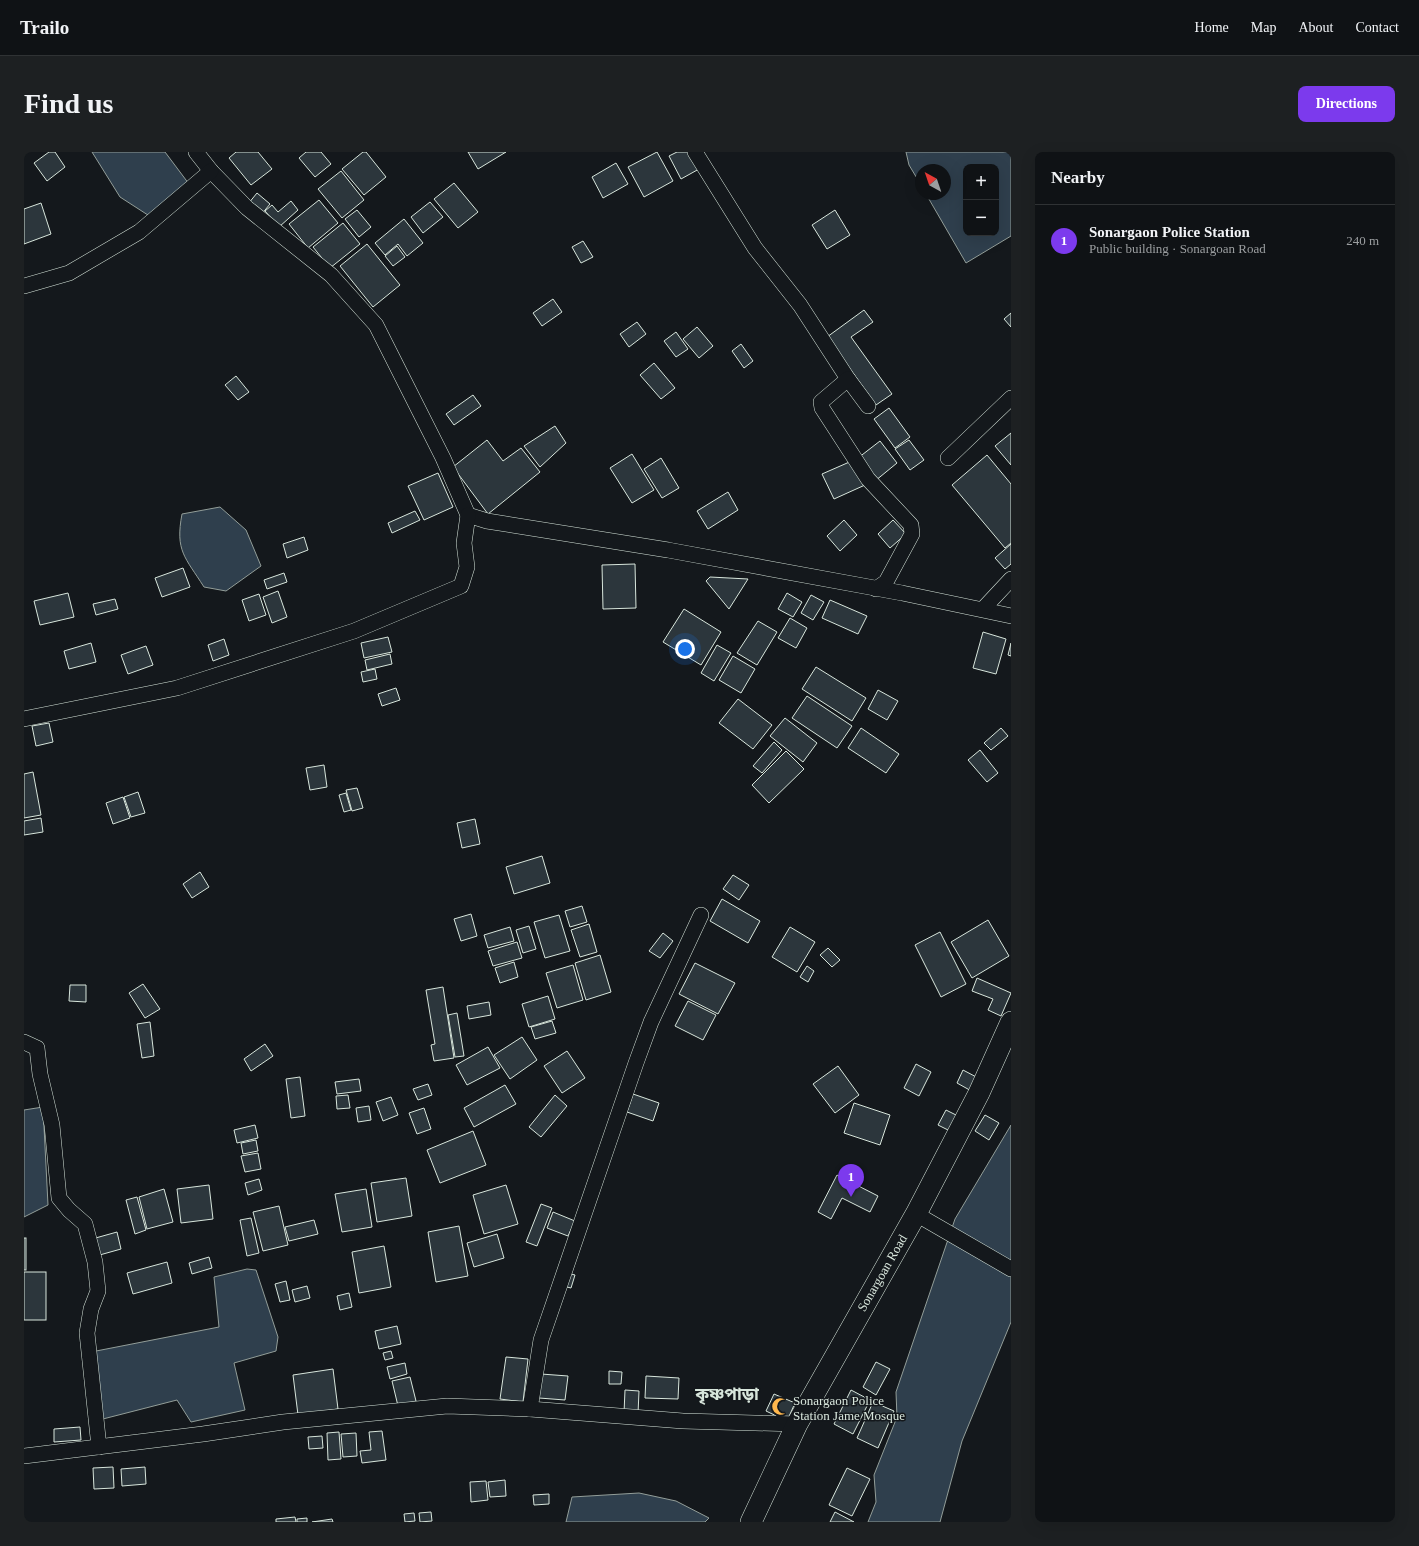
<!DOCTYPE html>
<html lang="en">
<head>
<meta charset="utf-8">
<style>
  :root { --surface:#0f1215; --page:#1d2022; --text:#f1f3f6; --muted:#9b9ea0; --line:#2f3234; --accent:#7c3aed }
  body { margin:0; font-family:"Times New Roman","Noto Sans Bengali",serif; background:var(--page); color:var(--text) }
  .controls { position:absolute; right:12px; top:12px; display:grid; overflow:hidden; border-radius:8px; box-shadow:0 4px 16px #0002 }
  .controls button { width:36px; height:36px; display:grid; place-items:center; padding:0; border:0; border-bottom:1px solid var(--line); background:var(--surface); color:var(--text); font:20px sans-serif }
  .compass { position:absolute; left:891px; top:12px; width:36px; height:36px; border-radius:50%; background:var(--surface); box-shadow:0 4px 16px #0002; rotate:320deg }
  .you { position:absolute; left:661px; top:497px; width:14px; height:14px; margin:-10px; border:3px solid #fff; border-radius:50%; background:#1a73e8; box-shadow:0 0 0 6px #1a73e833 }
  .badge { display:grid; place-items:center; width:26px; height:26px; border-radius:50%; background:var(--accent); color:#fff; font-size:13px; font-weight:700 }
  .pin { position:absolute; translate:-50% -33px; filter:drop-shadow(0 1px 2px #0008) }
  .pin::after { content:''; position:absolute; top:21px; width:14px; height:12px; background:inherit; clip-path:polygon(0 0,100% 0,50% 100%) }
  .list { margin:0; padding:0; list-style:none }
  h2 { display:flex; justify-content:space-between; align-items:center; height:52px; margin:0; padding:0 16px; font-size:17px }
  h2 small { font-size:13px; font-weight:400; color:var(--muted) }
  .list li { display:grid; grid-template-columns:26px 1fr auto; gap:12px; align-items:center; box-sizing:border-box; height:72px; padding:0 16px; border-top:1px solid var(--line) }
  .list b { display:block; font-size:15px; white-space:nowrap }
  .list p { margin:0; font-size:13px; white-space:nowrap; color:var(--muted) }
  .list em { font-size:13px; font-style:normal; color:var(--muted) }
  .map { position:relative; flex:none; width:987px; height:1370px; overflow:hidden; border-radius:8px }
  header { display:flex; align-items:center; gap:24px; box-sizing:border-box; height:56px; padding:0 20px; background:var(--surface); border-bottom:1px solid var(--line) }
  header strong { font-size:19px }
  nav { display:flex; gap:22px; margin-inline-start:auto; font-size:14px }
  .intro { display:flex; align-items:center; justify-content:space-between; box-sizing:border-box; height:96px; padding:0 24px }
  h1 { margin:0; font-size:28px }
  .button { padding:10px 18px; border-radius:8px; background:var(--accent); color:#fff; font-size:14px; font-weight:700 }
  main { display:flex; gap:24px; padding:0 24px }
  aside { flex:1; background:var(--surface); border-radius:8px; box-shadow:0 4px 16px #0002 }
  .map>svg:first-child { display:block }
  .water { fill:#2f3f4d; stroke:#939e99; fill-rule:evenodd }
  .building { fill:#2c363c; stroke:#d8e6dc }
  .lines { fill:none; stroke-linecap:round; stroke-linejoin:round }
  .minor-casing { stroke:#d8e6dc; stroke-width:16 }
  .secondary-casing { stroke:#d8e6dc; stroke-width:22 }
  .minor { stroke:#14181c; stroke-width:15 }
  .secondary { stroke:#14181c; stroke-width:21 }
  .labels { text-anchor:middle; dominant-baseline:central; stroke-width:3; stroke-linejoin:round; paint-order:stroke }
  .street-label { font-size:13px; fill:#d8e6dc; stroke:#14181c }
  .poi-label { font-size:13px; fill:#d8e6dc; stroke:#14181c; text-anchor:start }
  .district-label { font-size:17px; font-weight:bold; fill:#d8e6dc; stroke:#14181c }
</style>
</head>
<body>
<header>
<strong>Trailo</strong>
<nav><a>Home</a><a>Map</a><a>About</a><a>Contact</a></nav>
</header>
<div class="intro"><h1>Find us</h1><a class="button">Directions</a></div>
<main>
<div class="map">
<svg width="987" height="1370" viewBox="0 0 987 1370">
  <rect width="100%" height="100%" fill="#14181c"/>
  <g class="water">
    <polygon points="68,0 141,0 165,32 127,65 96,45"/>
    <path d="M882,0H987V84L942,111L902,42H921V18H897V33L885,13ZM942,15H972V81H942Z"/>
    <path d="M196,355L222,378L237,414L202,439L180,435C161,405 151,399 158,362Z"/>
    <polygon points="19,955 24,1053 0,1065 0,958"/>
    <polygon points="987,973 987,1170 938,1289 916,1370 844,1370 852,1350 850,1323 873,1265 872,1240 931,1067"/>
    <polygon points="223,1117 232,1118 254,1185 252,1199 210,1211 221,1258 167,1270 153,1248 75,1268 67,1200 195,1175 190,1125"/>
    <polygon points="615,1341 652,1349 685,1366 681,1370 542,1370 548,1345"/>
  </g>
  <g class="building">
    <polygon points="25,0 31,0 41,15 23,29 10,11"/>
    <polygon points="212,0 234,0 248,17 227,33 205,6"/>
    <polygon points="282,0 297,0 307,12 291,25 275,6"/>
    <polygon points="339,0 342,0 362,25 340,43 318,17"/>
    <polygon points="444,0 482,0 454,17"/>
    <polygon points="633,0 649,29 620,45 604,15"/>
    <polygon points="653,0 666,0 675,17 657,27 645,4"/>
    <polygon points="592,11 604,32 579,46 568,25"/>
    <polygon points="317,19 340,48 318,66 294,37"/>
    <polygon points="430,31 454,60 434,76 410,47"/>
    <polygon points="233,41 246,52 237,63 224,52"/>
    <polygon points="295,48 314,71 284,96 265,72"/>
    <polygon points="267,49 274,58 255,75 241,59 248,53 254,60"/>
    <polygon points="406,50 419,65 399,81 387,65"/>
    <polygon points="17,51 27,82 0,92 0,57"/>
    <polygon points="333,58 347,75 335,85 321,67"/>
    <polygon points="811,58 826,83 803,97 788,73"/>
    <polygon points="380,67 399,91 383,104 374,92 361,103 351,91"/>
    <polygon points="319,71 336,92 306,116 289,95"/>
    <polygon points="559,89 569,105 557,111 548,95"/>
    <polygon points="343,92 376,133 349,155 316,114"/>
    <polygon points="373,94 381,105 369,114 361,104"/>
    <polygon points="529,147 538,160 518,174 509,161"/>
    <polygon points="840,158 849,170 827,185 868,242 852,253 803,185"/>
    <polygon points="987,161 987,175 980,167"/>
    <polygon points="613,170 622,182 605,195 596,182"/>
    <polygon points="673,175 689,194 675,206 659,187"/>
    <polygon points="652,180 664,197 652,205 640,189"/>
    <polygon points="717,192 729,209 720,216 708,199"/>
    <polygon points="630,211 651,236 637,247 616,223"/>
    <polygon points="212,224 225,240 214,248 201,233"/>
    <polygon points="449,243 457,254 430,273 422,262"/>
    <polygon points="865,256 886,285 871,296 850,267"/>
    <polygon points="531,274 542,291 516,315 500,294"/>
    <polygon points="987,281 987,313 971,294"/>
    <polygon points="463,288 479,309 497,296 516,320 464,362 429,315"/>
    <polygon points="885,288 900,308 886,318 871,297"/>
    <polygon points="856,289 873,311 851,329 834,306"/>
    <polygon points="608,302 630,338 608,351 586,316"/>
    <polygon points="963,303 987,332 987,391 981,396 928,333"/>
    <polygon points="637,306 655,336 638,346 620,317"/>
    <polygon points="830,308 841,333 810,347 798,322"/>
    <polygon points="414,321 429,355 400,368 384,334"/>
    <polygon points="704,340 714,358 684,377 673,359"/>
    <polygon points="391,359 396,368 368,381 364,371"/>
    <polygon points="820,368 833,383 816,399 803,384"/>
    <polygon points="869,368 882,382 866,396 854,382"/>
    <polygon points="280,385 284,398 263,406 259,392"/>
    <polygon points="987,392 987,412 981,417 971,406"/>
    <polygon points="611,412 612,456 579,457 578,413"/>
    <polygon points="159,416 166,435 138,445 131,426"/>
    <polygon points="260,421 263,430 243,437 240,428"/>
    <polygon points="686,425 724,427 705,457 682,429"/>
    <polygon points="254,439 263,465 248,471 239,445"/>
    <polygon points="44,441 50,465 16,473 10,449"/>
    <polygon points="763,441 778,450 769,465 754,457"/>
    <polygon points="235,442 242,463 225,469 218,448"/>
    <polygon points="787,443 800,450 789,468 777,461"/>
    <polygon points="91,447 94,457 72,463 69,452"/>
    <polygon points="806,448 843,464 834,482 798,466"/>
    <polygon points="660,457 697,480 677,513 639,490"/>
    <polygon points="766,466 783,476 772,496 754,486"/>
    <polygon points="734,469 753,480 733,513 713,501"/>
    <polygon points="959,480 982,487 972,522 949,516"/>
    <polygon points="364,485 368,500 340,506 337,491"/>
    <polygon points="200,487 205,503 189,509 184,493"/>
    <polygon points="67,491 72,510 45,517 40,499"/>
    <polygon points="987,491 987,504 984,503"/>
    <polygon points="693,493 707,501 690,529 677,521"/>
    <polygon points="122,494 129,513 104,522 97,503"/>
    <polygon points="366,502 368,512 343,518 341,508"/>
    <polygon points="709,504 731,517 717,541 695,528"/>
    <polygon points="792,515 842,546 828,569 778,537"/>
    <polygon points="351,517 353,527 339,530 337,520"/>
    <polygon points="372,536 376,548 358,554 354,542"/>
    <polygon points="854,538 874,549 863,568 844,557"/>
    <polygon points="783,544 828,574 813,596 768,566"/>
    <polygon points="714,547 748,573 729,597 695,571"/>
    <polygon points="761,566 793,591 779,610 746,584"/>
    <polygon points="25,571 29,590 12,594 8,574"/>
    <polygon points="837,576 875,602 862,621 824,596"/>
    <polygon points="977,576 984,584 967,598 960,591"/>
    <polygon points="750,590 758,598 738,621 729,614"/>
    <polygon points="956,598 974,621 963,630 944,608"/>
    <polygon points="762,599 780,617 745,651 728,633"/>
    <polygon points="300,613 303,635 286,638 282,616"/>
    <polygon points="9,620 17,663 0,666 0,622"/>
    <polygon points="333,636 339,656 328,659 322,638"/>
    <polygon points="114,640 121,661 107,665 100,645"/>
    <polygon points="322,641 327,658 320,660 315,643"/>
    <polygon points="99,645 106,666 89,672 82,651"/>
    <polygon points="17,666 19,680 0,683 0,669"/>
    <polygon points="451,667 456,692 438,696 433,671"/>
    <polygon points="518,704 526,731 490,742 482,715"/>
    <polygon points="176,720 185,735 168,746 159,732"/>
    <polygon points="709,723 725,733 715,748 699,737"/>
    <polygon points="698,747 736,769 724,791 686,769"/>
    <polygon points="558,754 563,770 546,775 541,759"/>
    <polygon points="447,762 453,784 437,789 430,767"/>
    <polygon points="535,763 546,799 521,806 510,770"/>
    <polygon points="964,768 985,804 948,826 927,790"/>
    <polygon points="565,772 573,800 556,805 547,778"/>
    <polygon points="505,774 512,797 499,801 492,778"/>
    <polygon points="486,775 490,789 464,796 460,783"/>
    <polygon points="766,775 791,790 773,820 748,805"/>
    <polygon points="916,780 942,832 917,845 891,793"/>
    <polygon points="639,781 649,789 636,806 625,799"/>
    <polygon points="493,790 498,806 469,814 464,799"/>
    <polygon points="804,796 816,808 808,815 796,803"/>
    <polygon points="576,803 587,840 562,848 551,811"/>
    <polygon points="490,810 494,825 476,831 471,816"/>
    <polygon points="671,811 711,831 694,862 655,842"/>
    <polygon points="549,813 559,848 533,856 522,821"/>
    <polygon points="783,814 790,819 784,830 776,825"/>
    <polygon points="953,826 987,841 977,864 964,858 969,847 948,839"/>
    <polygon points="119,832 136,857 121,866 105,841"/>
    <polygon points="46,833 62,833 62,850 45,849"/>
    <polygon points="419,835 430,906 410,909 407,893 411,892 402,838"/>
    <polygon points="524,844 531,867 505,875 498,852"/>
    <polygon points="664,849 692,863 679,888 651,874"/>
    <polygon points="465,850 467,863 445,867 443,854"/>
    <polygon points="433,861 440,904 431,905 424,863"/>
    <polygon points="528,869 532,881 511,887 507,875"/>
    <polygon points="126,870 130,904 118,906 113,872"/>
    <polygon points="498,885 513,908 486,927 470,903"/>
    <polygon points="241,892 249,904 227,919 220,907"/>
    <polygon points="464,895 476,916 443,933 432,913"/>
    <polygon points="543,899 561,926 538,941 520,914"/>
    <polygon points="892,912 907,920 895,944 880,936"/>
    <polygon points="814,914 835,943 811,961 789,932"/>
    <polygon points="939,918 958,928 951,941 933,931"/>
    <polygon points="276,925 281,964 267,966 262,927"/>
    <polygon points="335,927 337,939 313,942 311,930"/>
    <polygon points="404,932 408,943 394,948 389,937"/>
    <polygon points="481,933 492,952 450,975 440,956"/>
    <polygon points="609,942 635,951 629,969 603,960"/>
    <polygon points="324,943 326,956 313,957 312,944"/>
    <polygon points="531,943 543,954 517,985 505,975"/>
    <polygon points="367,945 374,963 359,969 352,950"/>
    <polygon points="830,951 866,963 856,993 820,981"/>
    <polygon points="345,954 347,968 334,970 332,956"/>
    <polygon points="400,956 407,977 393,982 385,961"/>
    <polygon points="922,958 934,964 926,979 914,973"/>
    <polygon points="961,963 975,971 965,988 951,979"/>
    <polygon points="231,973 234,986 213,991 210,978"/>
    <polygon points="449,979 462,1013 416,1031 403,998"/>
    <polygon points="232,988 234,999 219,1002 217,991"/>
    <polygon points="234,1001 237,1017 221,1020 217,1004"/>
    <polygon points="813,1023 854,1044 846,1060 818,1046 807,1067 794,1060"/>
    <polygon points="382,1026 388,1064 353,1070 347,1031"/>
    <polygon points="235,1027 238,1038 224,1043 221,1031"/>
    <polygon points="185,1033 189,1067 157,1071 153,1037"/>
    <polygon points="482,1033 494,1072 460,1082 449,1043"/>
    <polygon points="140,1037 149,1070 123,1077 115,1045"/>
    <polygon points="342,1037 348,1075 318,1080 311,1042"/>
    <polygon points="113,1045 122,1078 111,1082 102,1048"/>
    <polygon points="517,1052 528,1056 513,1094 502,1090"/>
    <polygon points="255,1054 264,1093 239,1099 229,1060"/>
    <polygon points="529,1060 551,1069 544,1084 523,1076"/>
    <polygon points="227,1066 235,1101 223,1104 216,1068"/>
    <polygon points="290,1068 294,1082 265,1089 261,1075"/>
    <polygon points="435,1074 444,1124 412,1130 404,1080"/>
    <polygon points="93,1080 97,1097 72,1104 68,1087"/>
    <polygon points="473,1082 480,1106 450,1115 443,1091"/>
    <rect x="0" y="1086" width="2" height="32"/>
    <polygon points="360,1094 367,1135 335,1141 328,1100"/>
    <polygon points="185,1105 188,1116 168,1122 165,1111"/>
    <polygon points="143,1110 148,1131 109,1142 103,1121"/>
    <rect x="0" y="1120" width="22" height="48"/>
    <polygon points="543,1121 551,1123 547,1136 539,1134"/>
    <polygon points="262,1129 266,1148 256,1150 251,1132"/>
    <polygon points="283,1134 286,1146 271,1150 268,1138"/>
    <polygon points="325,1141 328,1155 316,1158 313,1144"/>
    <polygon points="373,1174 377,1192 355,1197 351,1179"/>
    <polygon points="367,1199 369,1206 361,1208 359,1201"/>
    <polygon points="482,1205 504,1207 499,1250 476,1247"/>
    <polygon points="852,1210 866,1217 852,1243 839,1235"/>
    <polygon points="381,1211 383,1222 366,1227 363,1215"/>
    <polygon points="309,1217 314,1257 274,1263 269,1223"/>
    <polygon points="585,1219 598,1220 597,1232 585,1232"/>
    <polygon points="517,1222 544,1224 541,1248 515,1246"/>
    <polygon points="622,1224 655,1226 654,1247 621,1246"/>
    <polygon points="386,1225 392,1249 374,1254 368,1229"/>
    <polygon points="601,1238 615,1239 614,1262 600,1261"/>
    <polygon points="827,1238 846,1248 829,1282 810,1272"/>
    <polygon points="750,1242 771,1251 763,1269 742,1259"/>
    <polygon points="849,1250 870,1259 854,1296 833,1286"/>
    <polygon points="56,1275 57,1288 30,1290 30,1277"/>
    <polygon points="358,1279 362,1308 338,1311 336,1299 347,1298 345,1280"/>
    <polygon points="315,1280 317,1307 304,1308 303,1281"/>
    <polygon points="332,1281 333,1304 319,1305 317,1282"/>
    <polygon points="298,1284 299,1296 285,1297 284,1285"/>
    <polygon points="89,1315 90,1336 70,1337 69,1316"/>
    <polygon points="121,1315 122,1332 98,1334 97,1317"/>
    <polygon points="823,1316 846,1327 828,1364 805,1353"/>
    <polygon points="481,1328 482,1344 466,1345 464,1330"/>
    <polygon points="462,1329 464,1348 447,1350 446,1330"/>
    <polygon points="525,1342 525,1352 510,1353 509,1343"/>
    <polygon points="407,1360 408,1369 396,1370 395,1361"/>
    <polygon points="811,1360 830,1370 806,1370"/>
    <polygon points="390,1361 391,1369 381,1370 380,1362"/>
    <polygon points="271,1365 272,1370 252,1370 252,1367"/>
    <polygon points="283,1366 283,1370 273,1370 273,1367"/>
    <polygon points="308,1367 309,1370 288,1370"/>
  </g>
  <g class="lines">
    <defs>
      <g id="minor">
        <polyline points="172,0 187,19 223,56 307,123 352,173 419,306 444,363 463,369 644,398 878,441 987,464"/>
        <polyline points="671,0 731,96 776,153 824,227 844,254"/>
        <polyline points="0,134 45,121 115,80 187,19"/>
        <polyline points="824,227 797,250 798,256 844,327 887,373 888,382 862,430 852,437"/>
        <polyline points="924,306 987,246"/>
        <polyline points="959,457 987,427"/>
        <polyline points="0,567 153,536 330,479 437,434 443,415 440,391 444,363"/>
        <polyline points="0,890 13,896 16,922 28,973 35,1046 45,1058 61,1072 71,1110 74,1139 67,1157 63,1181 75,1295"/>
        <polyline points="892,1062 987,1117"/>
        <polyline points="506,1257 517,1188 612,911 627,870 677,763"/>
        <polyline points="0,1304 179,1282 259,1270 423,1254 506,1257 659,1269 773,1272"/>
      </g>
      <polyline id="secondary" points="727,1370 773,1272 892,1062 955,941 987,870"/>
    </defs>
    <use href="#minor" class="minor-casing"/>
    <use href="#secondary" class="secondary-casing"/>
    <use href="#minor" class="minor"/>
    <use href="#secondary" class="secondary"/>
  </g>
  <defs>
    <symbol id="mosque-bare" viewBox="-9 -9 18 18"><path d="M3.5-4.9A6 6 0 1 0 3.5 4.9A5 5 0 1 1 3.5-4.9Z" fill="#ffb74d" stroke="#14181c" stroke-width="2.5" paint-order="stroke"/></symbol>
  </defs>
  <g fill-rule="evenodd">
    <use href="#mosque-bare" x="744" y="1242" width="25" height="25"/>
  </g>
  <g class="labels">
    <g class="street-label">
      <text transform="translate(858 1121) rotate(-60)">Sonargoan Road</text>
    </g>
    <g class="poi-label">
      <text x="769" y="1248">Sonargaon Police<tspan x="769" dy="15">Station Jame Mosque</tspan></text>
    </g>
    <g class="district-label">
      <text x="703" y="1242">কৃষ্ণপাড়া</text>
    </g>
  </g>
</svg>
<div class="controls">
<button>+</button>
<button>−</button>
</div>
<svg class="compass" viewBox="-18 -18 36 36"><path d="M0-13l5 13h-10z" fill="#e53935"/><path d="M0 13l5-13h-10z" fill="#9b9ea0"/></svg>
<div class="you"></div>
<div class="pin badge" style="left:827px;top:1045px">1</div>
</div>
<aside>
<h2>Nearby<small></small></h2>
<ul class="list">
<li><span class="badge">1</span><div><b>Sonargaon Police Station</b><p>Public building · Sonargoan Road</p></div><em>240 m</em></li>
</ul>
</aside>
</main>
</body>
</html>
